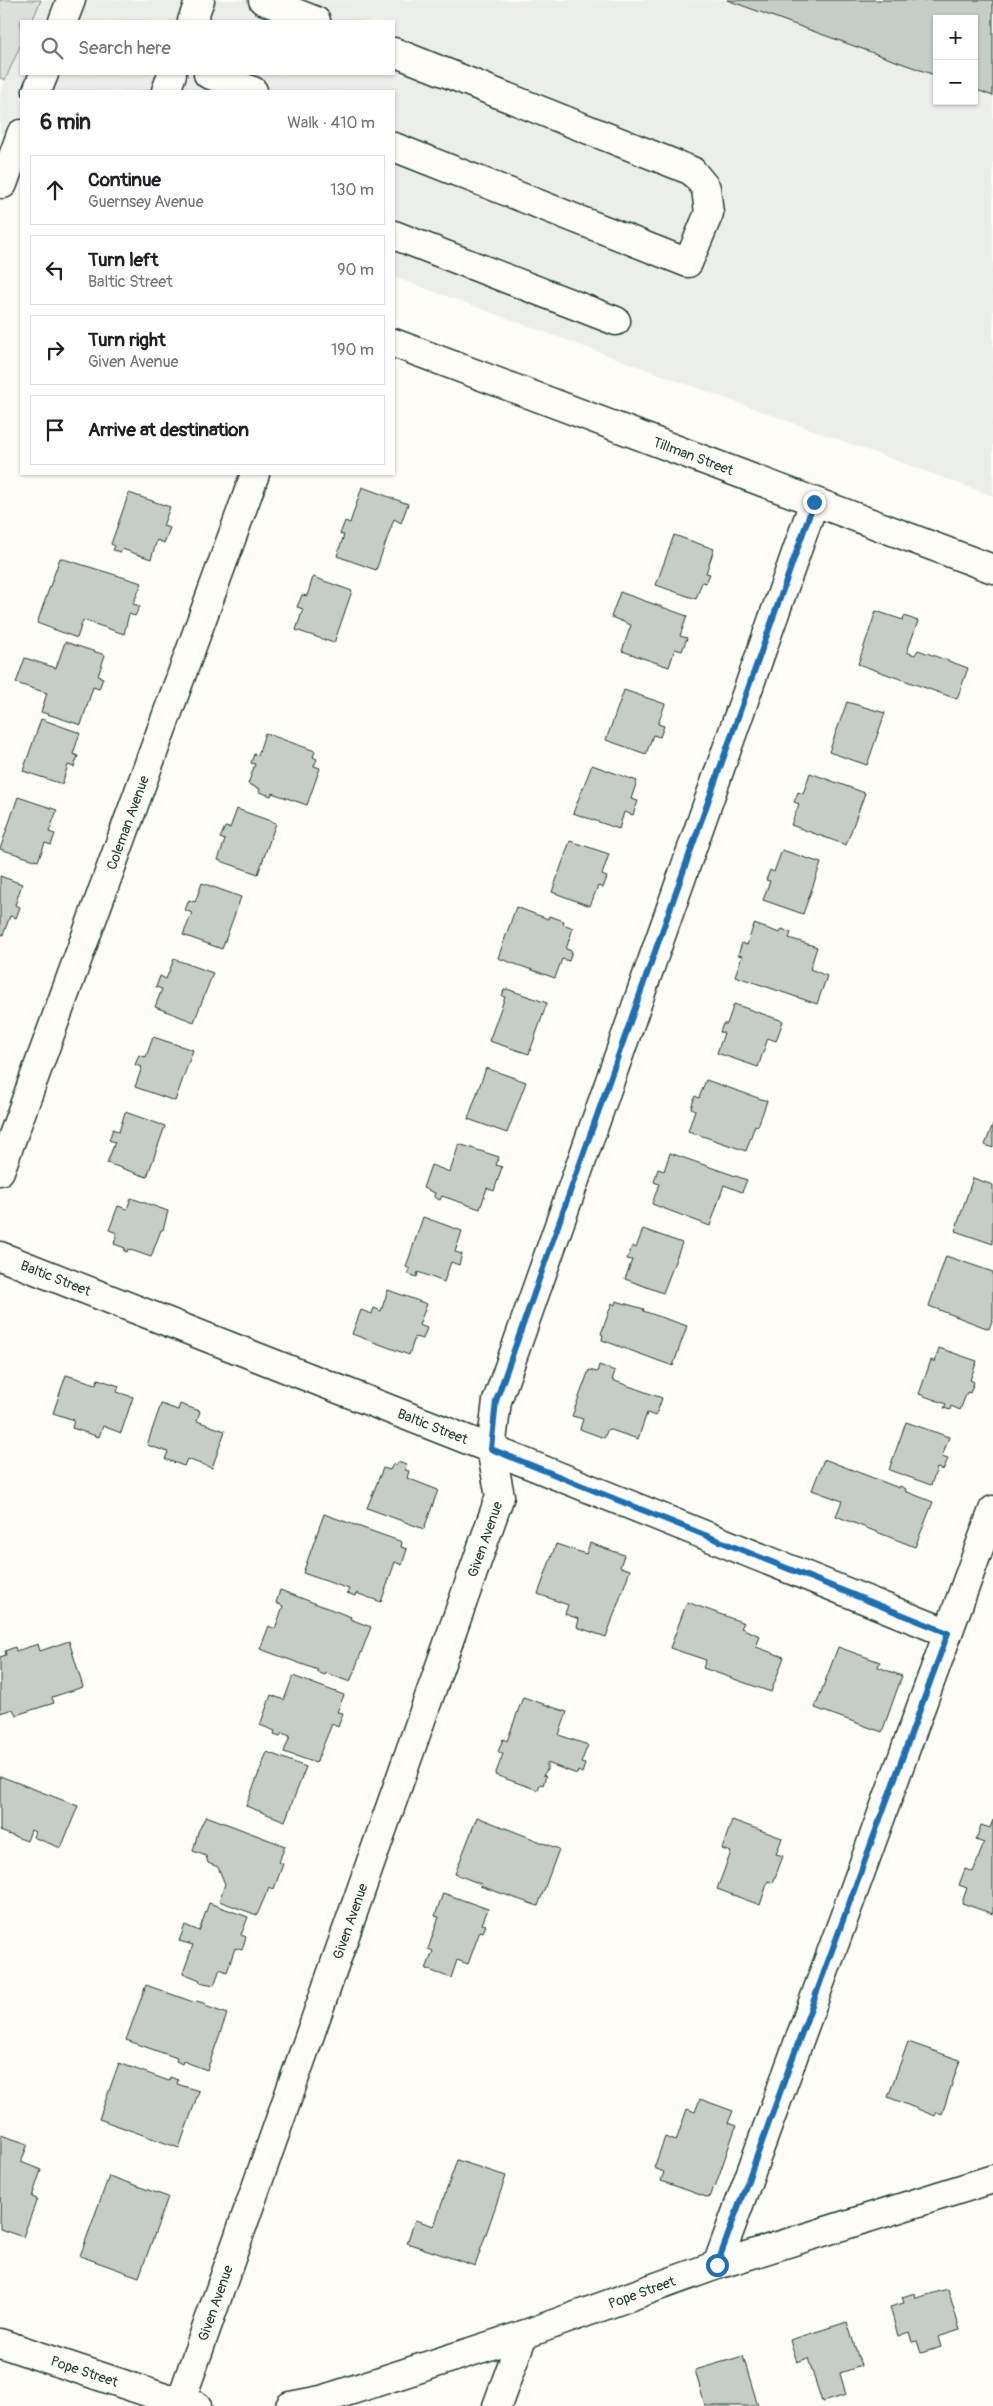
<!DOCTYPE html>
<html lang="en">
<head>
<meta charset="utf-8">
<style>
  :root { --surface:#fff; --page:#f2f2f2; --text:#202124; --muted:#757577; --line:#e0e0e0 }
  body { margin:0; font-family:Pangolin,sans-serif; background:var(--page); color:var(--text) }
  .controls { position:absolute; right:15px; top:15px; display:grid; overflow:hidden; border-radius:0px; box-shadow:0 1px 4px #0004 }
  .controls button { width:45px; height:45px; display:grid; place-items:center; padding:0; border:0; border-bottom:1px solid var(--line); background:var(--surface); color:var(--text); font:25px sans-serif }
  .stop { position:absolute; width:15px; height:15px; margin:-11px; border:4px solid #1f6fb2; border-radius:50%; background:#fff }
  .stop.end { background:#1f6fb2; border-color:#fff; box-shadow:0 1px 5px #0008 }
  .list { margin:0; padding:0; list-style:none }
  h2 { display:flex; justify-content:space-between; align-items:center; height:65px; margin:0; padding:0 20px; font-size:21px }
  h2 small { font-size:16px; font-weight:400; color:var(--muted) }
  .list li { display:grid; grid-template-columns:32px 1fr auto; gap:15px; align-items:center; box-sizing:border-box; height:70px; margin:0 10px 10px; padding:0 10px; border:1px solid var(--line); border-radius:0px }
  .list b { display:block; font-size:19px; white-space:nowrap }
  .list p { margin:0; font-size:16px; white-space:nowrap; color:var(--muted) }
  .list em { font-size:16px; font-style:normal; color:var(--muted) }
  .icon { flex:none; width:28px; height:28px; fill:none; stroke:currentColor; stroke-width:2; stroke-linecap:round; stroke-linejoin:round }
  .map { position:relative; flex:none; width:993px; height:2406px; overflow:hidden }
  .search { position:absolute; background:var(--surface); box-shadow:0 1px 4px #0004; left:20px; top:20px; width:375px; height:55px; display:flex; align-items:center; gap:12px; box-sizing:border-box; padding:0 18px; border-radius:0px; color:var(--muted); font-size:19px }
  .panel { position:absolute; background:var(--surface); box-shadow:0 1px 4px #0004; left:20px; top:90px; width:375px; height:385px; border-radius:0px }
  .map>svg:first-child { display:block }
  .built { fill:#eceee9; fill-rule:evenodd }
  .green { fill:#dde0db; stroke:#7e8e88 }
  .building { fill:#c6cdc7; stroke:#1f3d34 }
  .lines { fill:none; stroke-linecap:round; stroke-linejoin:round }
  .minor-casing { stroke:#1f3d34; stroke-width:31 }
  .minor { stroke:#fdfcf7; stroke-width:28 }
  .route { stroke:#1f6fb2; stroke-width:6 }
  .labels { text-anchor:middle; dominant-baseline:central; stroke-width:4.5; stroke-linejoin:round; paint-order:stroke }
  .street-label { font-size:14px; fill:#1f3d34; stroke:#fdfcf7 }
</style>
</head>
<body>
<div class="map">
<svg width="993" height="2406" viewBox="0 0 993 2406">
  <rect width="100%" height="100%" fill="#fdfcf7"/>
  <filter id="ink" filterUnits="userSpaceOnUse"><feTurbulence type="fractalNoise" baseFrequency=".02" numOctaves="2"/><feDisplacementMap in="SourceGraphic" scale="10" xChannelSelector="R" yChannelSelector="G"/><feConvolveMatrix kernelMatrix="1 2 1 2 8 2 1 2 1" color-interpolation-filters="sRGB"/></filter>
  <g filter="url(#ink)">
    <path class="built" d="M0,0H993V496L394,277V91H21V141L0,133V95L5,80L0,78ZM937,19H974V101H937ZM21,21H394V74H21Z"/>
    <polygon class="green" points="0,0 41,0 32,21 21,21 21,44 5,80 0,78"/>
    <g class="building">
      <polygon points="727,0 993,0 993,96 974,89 974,19 937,19 937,76"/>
      <polygon points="362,487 408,504 401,523 394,519 376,570 337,556 344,535 340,534 345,521 350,523"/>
      <polygon points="129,493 170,507 163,526 170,528 164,543 157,540 151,559 122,549 121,552 113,550 115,546 111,544"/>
      <polygon points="674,535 714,549 706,573 710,574 706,583 702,582 696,599 656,585"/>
      <polygon points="60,558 142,583 133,604 140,606 135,616 129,614 124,634 83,620 77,638 37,623"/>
      <polygon points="313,577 352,591 334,643 296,630 303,609 297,607 302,595 307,596"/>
      <polygon points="620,592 687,616 680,636 687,638 682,651 675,649 669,667 622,651 631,625 611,617"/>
      <polygon points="876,611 903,620 904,616 918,621 907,652 915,655 918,650 968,668 957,699 858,664"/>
      <polygon points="65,642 105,655 98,676 103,678 99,689 93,687 81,725 41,712 47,693 16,683 25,658 56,668"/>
      <polygon points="624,690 665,704 658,724 664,726 660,737 653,735 646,754 606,740"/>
      <polygon points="847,702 885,713 867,765 829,752"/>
      <polygon points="41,719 80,733 73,754 78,756 74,767 68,765 62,784 23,771"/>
      <polygon points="265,733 315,751 313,757 317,759 314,766 320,768 307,805 272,793 271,796 259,792 260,789 248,784 255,764 251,763 254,754 258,755"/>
      <polygon points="592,765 637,781 631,799 638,801 633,815 624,812 619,829 573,813"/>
      <polygon points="810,773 865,793 846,845 791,825 799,804 794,802 798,792 803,794"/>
      <polygon points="18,797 57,810 49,832 55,834 51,845 45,843 38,861 0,849"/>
      <polygon points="237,809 276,823 258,874 218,860 225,840 220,838 225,827 230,828"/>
      <polygon points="570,841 609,854 602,875 607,877 603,888 598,886 590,906 552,892"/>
      <polygon points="782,850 821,863 803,914 763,900 770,881 766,880 770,870 774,872"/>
      <polygon points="0,876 22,884 15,905 20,907 16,918 10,916 3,935 0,934"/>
      <polygon points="202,883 241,897 222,949 183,935 192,913 185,910 189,900 195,902"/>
      <polygon points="516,907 548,919 549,916 564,921 563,924 573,928 566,949 572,951 569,961 562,959 555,978 498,958"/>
      <polygon points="754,924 780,933 782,929 791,933 789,938 817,947 810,969 827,976 817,1004 735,976 742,956 738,955 742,943 747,945"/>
      <polygon points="174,959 213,973 194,1022 155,1007 162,989 156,987 160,976 166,979"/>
      <polygon points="507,989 547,1003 529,1054 489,1041 505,997 502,996 504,990"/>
      <polygon points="734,1004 783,1021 776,1041 768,1038 758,1067 717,1053 724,1033 720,1032 723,1024 727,1024"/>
      <polygon points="153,1037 193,1050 175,1101 135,1087 142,1067 135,1065 139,1055 146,1057"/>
      <polygon points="486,1068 526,1082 507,1133 468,1119"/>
      <polygon points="706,1080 767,1101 758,1126 755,1125 746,1151 688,1131 695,1110 691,1108 695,1096 699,1098"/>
      <polygon points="125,1112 165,1126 147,1177 107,1163 115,1142 109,1140 113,1129 119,1132"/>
      <polygon points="993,1124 993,1148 985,1145"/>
      <polygon points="459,1144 499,1157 496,1165 502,1167 494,1191 487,1188 480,1209 442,1196 440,1200 434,1197 435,1193 423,1188 431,1165 450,1172"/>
      <polygon points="670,1153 747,1180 742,1192 724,1185 710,1226 652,1204 659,1184 654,1182 658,1169 664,1171"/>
      <polygon points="973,1178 993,1185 993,1244 955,1231"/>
      <polygon points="131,1198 168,1211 163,1230 161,1230 151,1257 128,1249 127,1252 124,1251 125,1248 114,1244 117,1233 109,1230 118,1206 127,1209"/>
      <polygon points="423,1217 462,1231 455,1252 462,1254 459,1265 451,1262 444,1282 418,1272 417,1277 408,1274 410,1269 406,1267"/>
      <polygon points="643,1229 682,1243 663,1293 625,1279 632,1260 627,1259 632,1246 636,1248"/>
      <polygon points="946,1256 993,1272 993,1318 989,1329 929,1306"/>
      <polygon points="388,1290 427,1304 419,1325 427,1328 423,1339 415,1337 409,1355 352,1334 361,1310 372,1314 374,1308 381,1311"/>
      <polygon points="616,1301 644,1309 643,1311 687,1326 673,1366 602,1340 603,1335 601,1334 612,1303 615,1305"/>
      <polygon points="939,1348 977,1361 970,1380 974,1382 970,1393 967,1392 960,1410 951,1406 950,1410 944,1408 946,1404 919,1394 931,1360 935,1362"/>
      <polygon points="599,1365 615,1371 612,1380 662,1398 656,1416 647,1413 638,1439 608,1429 604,1438 580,1429 583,1419 572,1416 589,1370 597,1372"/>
      <polygon points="66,1375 96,1384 98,1379 119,1386 117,1392 133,1397 121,1433 103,1426 99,1437 72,1428 74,1420 53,1413"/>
      <polygon points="161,1404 178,1410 180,1404 200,1411 197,1421 225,1431 212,1468 187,1459 184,1466 165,1459 168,1452 147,1445"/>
      <polygon points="906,1422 949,1437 942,1457 948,1459 943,1470 937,1468 931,1485 889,1470"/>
      <polygon points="824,1459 899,1488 900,1486 906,1489 905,1491 933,1502 915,1547 836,1516 842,1501 812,1490"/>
      <polygon points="398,1462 406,1465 405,1470 409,1471 407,1478 438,1490 424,1529 367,1508 383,1468 390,1470 393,1464 396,1466"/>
      <polygon points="324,1514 402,1542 401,1547 407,1549 402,1565 395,1562 381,1602 356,1593 355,1596 347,1593 349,1589 303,1573"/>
      <polygon points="590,1543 624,1555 620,1567 630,1570 606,1637 577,1627 579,1619 565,1614 568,1605 538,1594 556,1544 586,1554"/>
      <polygon points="280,1590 351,1617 350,1619 371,1627 350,1682 326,1673 325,1675 317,1672 318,1670 260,1649 269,1626 275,1629 283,1606 276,1603"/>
      <polygon points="687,1602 744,1623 741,1628 760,1636 756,1647 784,1657 771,1692 703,1668 706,1660 670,1648"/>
      <polygon points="69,1641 83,1687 52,1697 54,1703 16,1715 13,1709 0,1713 0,1657 6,1655 5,1651 15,1647 16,1651 38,1644 40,1651"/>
      <polygon points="838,1647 880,1662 878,1667 902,1676 882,1732 815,1708"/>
      <polygon points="293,1676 344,1695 337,1712 343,1713 338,1727 332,1724 316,1763 284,1752 290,1736 282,1733 280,1736 274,1734 275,1731 260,1725 271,1695 284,1700"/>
      <polygon points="523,1697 567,1712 559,1735 588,1745 581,1763 585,1764 582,1773 578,1771 577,1774 547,1763 547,1770 543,1775 546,1776 543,1785 540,1784 538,1790 495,1775 503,1754 498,1752 503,1739 507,1741"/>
      <polygon points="267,1752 306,1767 285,1821 246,1806"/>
      <polygon points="0,1776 78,1806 61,1848 33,1837 35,1832 31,1830 27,1841 0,1831"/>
      <polygon points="206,1816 285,1846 279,1862 283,1864 274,1889 269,1887 257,1915 219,1901 225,1884 218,1867 208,1863 206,1856 193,1851 198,1832"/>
      <polygon points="477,1817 559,1849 538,1906 480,1886 481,1884 455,1874"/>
      <polygon points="732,1820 782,1838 776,1854 783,1856 773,1883 768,1881 760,1905 717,1889 731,1852 722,1849"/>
      <polygon points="993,1820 993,1914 962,1903 967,1888 959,1885 965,1869 973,1872 984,1843 976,1840 981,1825 990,1828"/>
      <polygon points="443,1893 488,1909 482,1924 486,1925 483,1932 480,1931 468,1964 457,1960 451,1978 426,1969 433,1951 428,1949 439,1917 435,1916"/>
      <polygon points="209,1903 248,1917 241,1935 246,1937 242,1950 235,1948 227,1972 220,1969 214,1985 199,1982 200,1980 183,1973 193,1945 179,1941 185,1925 199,1931"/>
      <polygon points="146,1985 196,2003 197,2001 206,2004 205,2006 227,2014 207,2070 183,2061 182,2064 176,2061 177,2058 126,2040"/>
      <polygon points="908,2042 960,2060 942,2114 937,2112 935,2116 888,2097"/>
      <polygon points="119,2063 169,2081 170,2077 178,2080 177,2084 199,2091 179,2148 99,2119"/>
      <polygon points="700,2099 733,2111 728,2123 736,2126 715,2187 713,2186 709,2198 661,2181 664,2172 654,2168 665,2137 676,2141 687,2109 695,2112"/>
      <polygon points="1,2135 28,2144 21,2162 41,2170 32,2197 37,2199 23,2237 0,2229"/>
      <polygon points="457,2160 506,2176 475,2266 407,2243 415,2220 434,2226"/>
      <polygon points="109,2176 168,2197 139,2277 80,2256"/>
      <polygon points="948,2289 960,2330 938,2337 941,2347 921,2353 917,2341 912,2342 909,2332 898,2336 890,2307 904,2303 902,2297 915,2293 916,2298"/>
      <polygon points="847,2322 861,2366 840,2373 846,2395 822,2402 808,2358 797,2362 790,2340"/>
      <polygon points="743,2356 758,2406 705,2406 695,2370"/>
    </g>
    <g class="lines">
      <defs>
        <g id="minor">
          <polyline points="263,0 316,21"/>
          <polyline points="63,21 71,0"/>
          <polyline points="192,21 200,0"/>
          <polyline points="394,52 692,171 706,188 709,213 688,263 394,147"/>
          <polyline points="208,74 253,91"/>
          <polyline points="37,91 44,74"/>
          <polyline points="166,91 172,74"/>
          <polyline points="3,184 21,134"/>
          <polyline points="394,235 616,321"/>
          <path id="s1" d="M394,343L993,569"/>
          <path id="s2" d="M0,1171L255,474"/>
          <path id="s3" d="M0,1256L491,1449L948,1633"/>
          <polyline points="717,2265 993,1510"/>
          <path id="s4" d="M0,2343L180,2403L197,2406"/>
          <path id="s5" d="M180,2403L500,1496L491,1449L497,1401L814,502"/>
          <path id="s6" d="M290,2406L321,2400L523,2335L717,2265L993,2179"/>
          <polyline points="497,2406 523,2335"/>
        </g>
      </defs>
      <use href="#minor" class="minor-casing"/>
      <use href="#minor" class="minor"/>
    </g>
  </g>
  <g class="lines" filter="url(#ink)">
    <polyline class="route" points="717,2265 948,1633 491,1449 496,1401 814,502"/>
  </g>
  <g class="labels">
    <g class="street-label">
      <text stroke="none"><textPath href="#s1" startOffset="320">Tillman Street</textPath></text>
      <text stroke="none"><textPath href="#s2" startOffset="371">Coleman Avenue</textPath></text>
      <text stroke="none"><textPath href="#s3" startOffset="60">Baltic Street</textPath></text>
      <text stroke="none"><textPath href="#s3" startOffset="465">Baltic Street</textPath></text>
      <text stroke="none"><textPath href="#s5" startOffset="916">Given Avenue</textPath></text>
      <text stroke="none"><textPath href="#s5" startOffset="511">Given Avenue</textPath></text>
      <text stroke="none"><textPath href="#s6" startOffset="370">Pope Street</textPath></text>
      <text stroke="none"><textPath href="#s5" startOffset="106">Given Avenue</textPath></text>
      <text stroke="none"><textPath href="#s4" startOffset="89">Pope Street</textPath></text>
    </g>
  </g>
</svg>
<div class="controls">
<button>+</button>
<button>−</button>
</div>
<div class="stop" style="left:717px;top:2265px"></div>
<div class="stop end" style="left:814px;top:502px"></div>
<div class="search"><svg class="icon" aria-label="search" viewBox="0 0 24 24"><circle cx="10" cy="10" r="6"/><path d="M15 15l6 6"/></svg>Search here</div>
<section class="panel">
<h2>6 min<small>Walk · 410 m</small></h2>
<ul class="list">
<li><svg class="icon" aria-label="ahead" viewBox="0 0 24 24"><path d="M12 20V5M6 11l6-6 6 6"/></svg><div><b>Continue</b><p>Guernsey Avenue</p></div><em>130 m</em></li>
<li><svg class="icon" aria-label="left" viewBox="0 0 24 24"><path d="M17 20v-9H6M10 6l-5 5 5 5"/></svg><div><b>Turn left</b><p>Baltic Street</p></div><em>90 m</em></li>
<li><svg class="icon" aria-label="right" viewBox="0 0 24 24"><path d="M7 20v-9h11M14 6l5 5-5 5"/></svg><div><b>Turn right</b><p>Given Avenue</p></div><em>190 m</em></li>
<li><svg class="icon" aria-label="arrive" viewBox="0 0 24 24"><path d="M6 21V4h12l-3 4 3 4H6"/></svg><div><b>Arrive at destination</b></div></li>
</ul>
</section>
</div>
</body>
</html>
